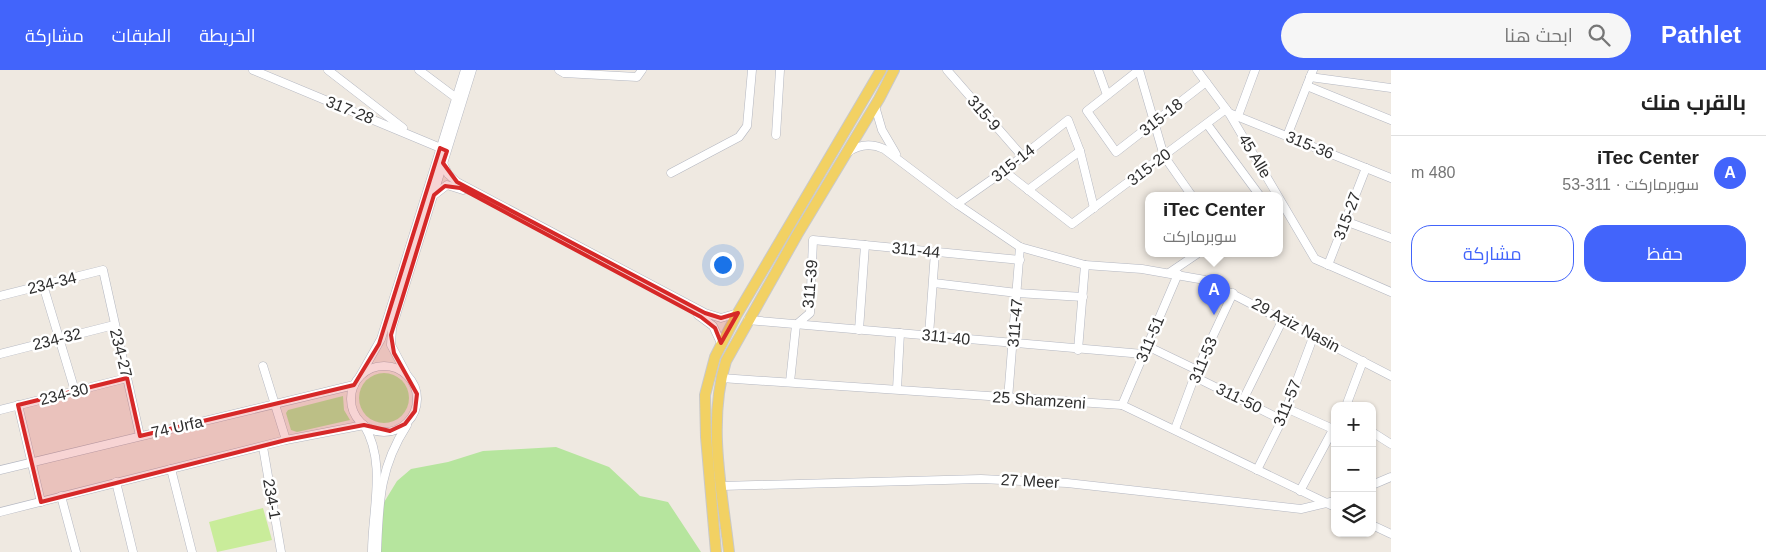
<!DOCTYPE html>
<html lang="ar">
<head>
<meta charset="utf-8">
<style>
  :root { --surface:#fff; --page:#f6f6f6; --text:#222; --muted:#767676; --line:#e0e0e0; --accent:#4264fb }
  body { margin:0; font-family:Arial,Cairo,sans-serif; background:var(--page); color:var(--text); direction:rtl }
  .controls { position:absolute; right:15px; bottom:15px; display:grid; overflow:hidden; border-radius:10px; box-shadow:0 1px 4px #0004 }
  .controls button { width:45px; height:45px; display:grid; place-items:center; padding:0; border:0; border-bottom:1px solid var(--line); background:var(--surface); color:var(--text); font:25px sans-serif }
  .you { position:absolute; left:722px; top:194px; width:18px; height:18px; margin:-12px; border:4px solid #fff; border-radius:50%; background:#1a73e8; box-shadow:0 0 0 8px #1a73e833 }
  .badge { display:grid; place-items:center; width:32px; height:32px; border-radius:50%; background:var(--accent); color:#fff; font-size:16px; font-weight:700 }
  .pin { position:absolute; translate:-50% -41px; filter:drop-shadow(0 1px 2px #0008) }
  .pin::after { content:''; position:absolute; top:26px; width:18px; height:15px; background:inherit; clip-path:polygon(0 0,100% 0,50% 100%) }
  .popup { position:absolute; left:1145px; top:122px; width:138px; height:65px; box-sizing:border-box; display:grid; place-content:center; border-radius:10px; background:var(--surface); filter:drop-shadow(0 1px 4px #0005); font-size:16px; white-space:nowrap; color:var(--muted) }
  .popup b { font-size:19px; color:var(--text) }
  .popup::after { content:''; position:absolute; left:50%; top:100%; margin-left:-10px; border:10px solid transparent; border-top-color:var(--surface) }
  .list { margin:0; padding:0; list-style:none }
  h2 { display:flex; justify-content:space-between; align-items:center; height:65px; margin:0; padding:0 20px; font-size:21px }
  h2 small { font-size:16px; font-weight:400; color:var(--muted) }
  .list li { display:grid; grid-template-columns:32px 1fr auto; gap:15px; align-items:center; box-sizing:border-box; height:75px; padding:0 20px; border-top:1px solid var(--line) }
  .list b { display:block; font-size:19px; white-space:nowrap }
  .list p { margin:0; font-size:16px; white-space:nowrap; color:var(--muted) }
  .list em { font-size:16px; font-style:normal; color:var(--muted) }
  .actions { display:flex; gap:10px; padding:15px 20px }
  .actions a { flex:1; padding:11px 0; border:1px solid var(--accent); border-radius:20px; text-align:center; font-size:18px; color:var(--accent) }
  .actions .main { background:var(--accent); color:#fff }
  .icon { flex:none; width:28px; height:28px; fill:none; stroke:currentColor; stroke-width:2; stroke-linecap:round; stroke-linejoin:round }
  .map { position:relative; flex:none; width:1391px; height:482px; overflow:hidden; direction:ltr }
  header { display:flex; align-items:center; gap:30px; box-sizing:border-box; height:70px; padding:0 25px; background:var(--accent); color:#fff }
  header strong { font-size:24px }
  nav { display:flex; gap:28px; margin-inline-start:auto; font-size:18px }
  .search { width:350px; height:45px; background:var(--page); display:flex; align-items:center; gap:12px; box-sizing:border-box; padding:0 18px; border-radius:28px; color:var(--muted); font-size:19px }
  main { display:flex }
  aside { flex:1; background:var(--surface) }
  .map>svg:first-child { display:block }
  .green { fill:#b6e59e }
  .pitch { fill:#c9ec9a }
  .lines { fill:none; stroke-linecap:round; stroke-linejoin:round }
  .minor-casing { stroke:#b4b7c1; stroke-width:9 }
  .major-casing { stroke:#c9c9c9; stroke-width:12 }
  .minor { stroke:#fff; stroke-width:8 }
  .major { stroke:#f2d163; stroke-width:10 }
  .marked { fill:#d62828; fill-opacity:0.2; stroke:#d62828; stroke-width:4; stroke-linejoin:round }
  .labels { text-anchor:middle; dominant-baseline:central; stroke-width:5; stroke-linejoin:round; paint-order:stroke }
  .street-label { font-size:16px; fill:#2e2e2e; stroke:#fff }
</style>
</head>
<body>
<header>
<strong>Pathlet</strong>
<div class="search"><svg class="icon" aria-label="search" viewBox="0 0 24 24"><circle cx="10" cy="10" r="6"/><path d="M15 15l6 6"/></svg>ابحث هنا</div>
<nav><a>الخريطة</a><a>الطبقات</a><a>مشاركة</a></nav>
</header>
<main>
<aside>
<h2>بالقرب منك<small></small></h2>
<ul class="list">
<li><span class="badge">A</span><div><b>iTec Center</b><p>سوبرماركت · 311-53</p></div><em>480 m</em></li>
</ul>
<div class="actions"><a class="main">حفظ</a><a>مشاركة</a></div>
</aside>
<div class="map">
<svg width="1391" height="482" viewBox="0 0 1391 482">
  <rect width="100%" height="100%" fill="#efe9e1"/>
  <g class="green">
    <circle cx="384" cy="328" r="25"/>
    <polygon points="343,326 344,340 350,350 297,362 291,360 286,343 288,340"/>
    <polygon points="556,377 609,397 640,426 668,432 701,482 381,482 380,444 383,434 397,411 411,399 448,392 483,381"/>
  </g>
  <polygon class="pitch" points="263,438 272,470 217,482 209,452"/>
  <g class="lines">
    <defs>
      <g id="minor">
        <polyline points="253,0 443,79"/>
        <polyline points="328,0 403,58"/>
        <polyline points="419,0 459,30"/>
        <polyline points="559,0 564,3 637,7 642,0"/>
        <polyline points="947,0 1022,86"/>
        <polyline points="1098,0 1107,25"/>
        <polyline points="1139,0 1087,41 1116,82 1206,12"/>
        <polyline points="1139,0 1164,86 1192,126"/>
        <polyline points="1197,0 1229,43 1315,189 1391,222"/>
        <polyline points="1310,7 1391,18"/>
        <polyline points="1307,16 1391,50"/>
        <polyline points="875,36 882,60 896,84"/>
        <polyline points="1229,43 1391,108"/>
        <polyline points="1238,46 1255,0"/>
        <polyline points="1207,54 1260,126"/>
        <polyline points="776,65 780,0"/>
        <polyline points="1287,66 1313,0"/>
        <path d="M847,83C859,74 871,73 884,79L957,134L1020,177L1085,195L1142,199L1205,210L1391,306"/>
        <polyline points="443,93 448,104 457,112 705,243 721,248 738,243"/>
        <polyline points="1004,101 1072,154 1226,39"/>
        <polyline points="671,103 739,67 747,56 752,0"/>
        <polyline points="1028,120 1080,81"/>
        <polyline points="434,125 447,115 463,120"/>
        <polyline points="957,134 1004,101 1068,50 1080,81 1094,138"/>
        <polyline points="1345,151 1391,168"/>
        <polyline points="1328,195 1366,98"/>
        <polyline points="1169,203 1197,184"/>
        <polyline points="934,213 1017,223 1083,227"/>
        <polyline points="43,215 75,321"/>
        <polyline points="0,226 103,200 140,366"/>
        <polyline points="698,245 713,256 721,273"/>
        <polyline points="748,250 1143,284"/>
        <polyline points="859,260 865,175"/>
        <polyline points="929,265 935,182"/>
        <polyline points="1147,276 1197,300"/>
        <polyline points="1078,280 1085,195"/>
        <polyline points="0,284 114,255"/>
        <polyline points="263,296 286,370"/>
        <circle cx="384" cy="329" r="33"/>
        <polyline points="407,305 391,275 392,258 472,0"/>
        <polyline points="360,306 381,269 465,0"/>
        <polyline points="1195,307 1282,350"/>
        <polyline points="721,308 1122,335 1335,437"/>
        <polyline points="790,312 796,255 810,243 813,170 1020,190"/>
        <polyline points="897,319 900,263"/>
        <polyline points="1008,329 1020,177"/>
        <polyline points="1243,330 1283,249"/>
        <polyline points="18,335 41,432"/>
        <polyline points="1122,335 1178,204"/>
        <polyline points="1346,336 1363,291"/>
        <polyline points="1286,338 1333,359"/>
        <polyline points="0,340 127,308"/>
        <polyline points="1175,359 1197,300 1233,223"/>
        <polyline points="1372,362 1391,374"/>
        <polyline points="263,377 281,482"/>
        <polyline points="171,399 192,482"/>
        <polyline points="0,400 354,315"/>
        <polyline points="1257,400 1282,350 1314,265"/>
        <polyline points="116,412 133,482"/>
        <polyline points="1372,415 1391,407"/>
        <polyline points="722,416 981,409 1067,413 1301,439 1335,431"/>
        <polyline points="1300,421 1335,356"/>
        <polyline points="61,426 76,482"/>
        <path d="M0,442L286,370L364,355C387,393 372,440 372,482"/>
        <polyline points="1372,455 1391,464"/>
        <path d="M377,482C379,433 379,398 407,355"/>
      </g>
      <g id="major">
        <polyline points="716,482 706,367 705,325 715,287 736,246 881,0"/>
        <path d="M729,482C722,420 707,352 726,291L797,165L879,29L894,0"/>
      </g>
    </defs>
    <use href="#minor" class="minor-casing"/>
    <use href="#major" class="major-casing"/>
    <use href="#minor" class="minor"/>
    <use href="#major" class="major"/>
  </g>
  <path class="marked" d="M440,78L447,81L443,93L457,112L705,243L721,248L738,243L721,273L715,258L701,247L460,118L445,116L434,125L391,265L394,283L417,324L415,341L405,354L390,361L364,355L286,370L41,432L18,335L127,308L140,366L354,315L379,274Z"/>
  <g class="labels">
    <g class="street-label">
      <text transform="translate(350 40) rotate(22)">317-28</text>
      <text transform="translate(984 43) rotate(49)">315-9</text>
      <text transform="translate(1161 47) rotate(-38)">315-18</text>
      <text transform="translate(1310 75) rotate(22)">315-36</text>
      <text transform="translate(1255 86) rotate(59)">45 Alle</text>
      <text transform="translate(1013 93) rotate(-38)">315-14</text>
      <text transform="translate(1149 97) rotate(-37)">315-20</text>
      <text transform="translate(1347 146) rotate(-69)">315-27</text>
      <text transform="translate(916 180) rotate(6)">311-44</text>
      <text transform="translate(52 213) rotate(-14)">234-34</text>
      <text transform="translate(810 214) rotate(-85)">311-39</text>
      <text transform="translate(1015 253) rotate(-85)">311-47</text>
      <text transform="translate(1296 255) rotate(28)">29 Aziz Nasin</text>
      <text transform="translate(946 267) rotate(6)">311-40</text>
      <text transform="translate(57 269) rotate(-14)">234-32</text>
      <text transform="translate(1150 269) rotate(-67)">311-51</text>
      <text transform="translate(121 283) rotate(76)">234-27</text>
      <text transform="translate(1203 290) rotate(-67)">311-53</text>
      <text transform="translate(64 324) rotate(-14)">234-30</text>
      <text transform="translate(1239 328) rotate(26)">311-50</text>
      <text transform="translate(1039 330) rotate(4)">25 Shamzeni</text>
      <text transform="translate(1287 333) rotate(-68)">311-57</text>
      <text transform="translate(177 357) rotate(-13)">74 Urfa</text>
      <text transform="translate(1030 411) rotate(3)">27 Meer</text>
      <text transform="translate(272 429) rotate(80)">234-1</text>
    </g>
  </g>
</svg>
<div class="controls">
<button>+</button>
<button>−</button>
<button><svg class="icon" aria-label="layers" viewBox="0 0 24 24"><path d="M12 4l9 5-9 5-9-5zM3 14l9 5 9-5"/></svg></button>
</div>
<div class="you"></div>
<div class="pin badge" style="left:1214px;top:245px">A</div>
<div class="popup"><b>iTec Center</b>سوبرماركت</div>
</div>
</main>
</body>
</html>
